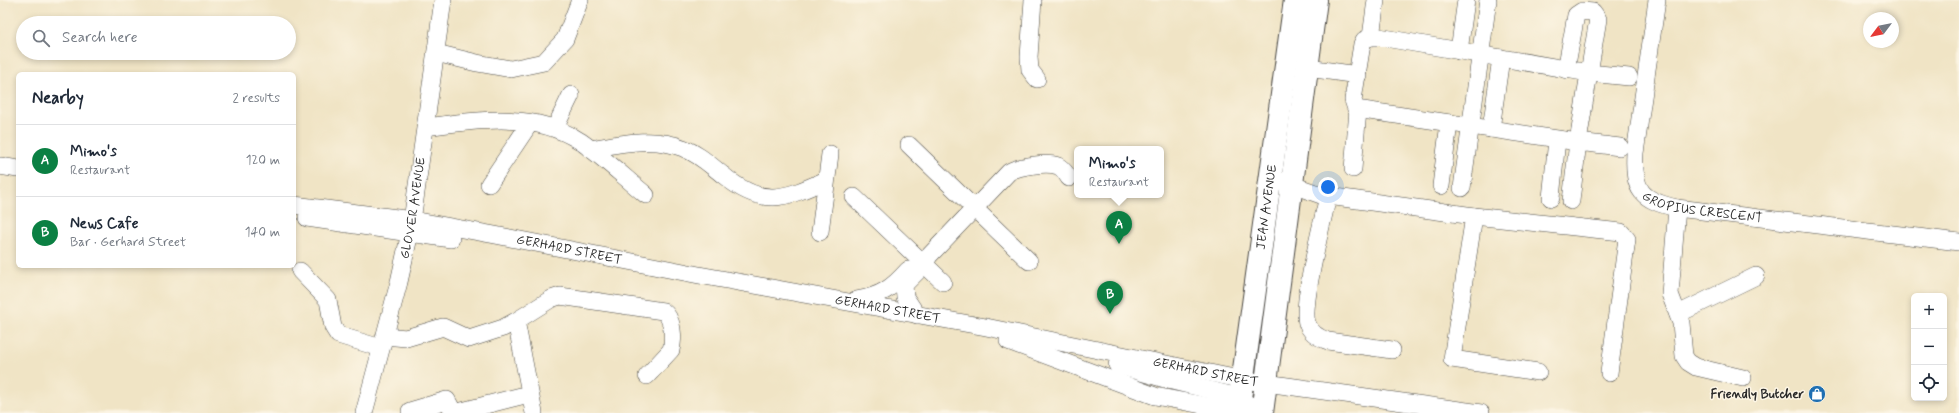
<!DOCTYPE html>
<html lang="en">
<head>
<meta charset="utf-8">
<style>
  :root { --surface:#fff; --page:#f2f2f3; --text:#1f2937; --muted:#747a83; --line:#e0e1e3; --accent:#0b8043 }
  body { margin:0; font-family:Mynerve,sans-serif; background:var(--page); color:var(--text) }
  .controls { position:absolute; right:12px; bottom:12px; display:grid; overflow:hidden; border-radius:6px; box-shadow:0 2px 6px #0003 }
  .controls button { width:36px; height:36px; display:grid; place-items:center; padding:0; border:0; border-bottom:1px solid var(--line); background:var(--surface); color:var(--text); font:20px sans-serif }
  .compass { position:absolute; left:1863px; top:12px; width:36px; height:36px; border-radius:50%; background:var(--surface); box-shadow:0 2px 6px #0003; rotate:238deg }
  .you { position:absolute; left:1328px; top:187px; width:14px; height:14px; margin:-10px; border:3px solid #fff; border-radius:50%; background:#1a73e8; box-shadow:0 0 0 6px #1a73e833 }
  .badge { display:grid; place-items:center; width:26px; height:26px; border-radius:50%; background:var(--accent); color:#fff; font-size:13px; font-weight:700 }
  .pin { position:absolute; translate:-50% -33px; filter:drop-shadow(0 1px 2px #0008) }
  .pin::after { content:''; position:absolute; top:21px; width:14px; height:12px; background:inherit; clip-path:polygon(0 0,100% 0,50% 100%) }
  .popup { position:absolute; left:1074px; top:146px; width:90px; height:52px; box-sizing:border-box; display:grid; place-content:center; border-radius:6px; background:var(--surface); filter:drop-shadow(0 1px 3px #0005); font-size:13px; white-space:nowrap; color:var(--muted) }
  .popup b { font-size:15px; color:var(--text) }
  .popup::after { content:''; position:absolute; left:50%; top:100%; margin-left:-8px; border:8px solid transparent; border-top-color:var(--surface) }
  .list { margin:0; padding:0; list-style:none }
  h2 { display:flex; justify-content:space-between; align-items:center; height:52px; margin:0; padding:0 16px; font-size:17px }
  h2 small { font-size:13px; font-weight:400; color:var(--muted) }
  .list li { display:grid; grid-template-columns:26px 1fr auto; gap:12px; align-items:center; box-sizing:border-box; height:72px; padding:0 16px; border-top:1px solid var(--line) }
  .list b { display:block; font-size:15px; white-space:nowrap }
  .list p { margin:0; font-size:13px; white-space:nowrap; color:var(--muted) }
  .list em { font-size:13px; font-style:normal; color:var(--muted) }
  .icon { flex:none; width:22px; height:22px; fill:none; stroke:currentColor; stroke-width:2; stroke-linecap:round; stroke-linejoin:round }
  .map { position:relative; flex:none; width:1959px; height:413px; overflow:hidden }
  .search { position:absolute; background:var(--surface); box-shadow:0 2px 6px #0003; left:16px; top:16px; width:280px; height:44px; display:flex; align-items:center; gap:10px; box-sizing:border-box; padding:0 14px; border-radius:22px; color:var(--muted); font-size:15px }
  .panel { position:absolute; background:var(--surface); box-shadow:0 2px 6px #0003; left:16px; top:72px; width:280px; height:196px; border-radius:6px }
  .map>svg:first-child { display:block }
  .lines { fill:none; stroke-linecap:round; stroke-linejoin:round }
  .minor-casing { stroke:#494742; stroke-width:18 }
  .major-casing { stroke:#494742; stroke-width:24 }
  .minor { stroke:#fff; stroke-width:17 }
  .major { stroke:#fff; stroke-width:22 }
  .labels { text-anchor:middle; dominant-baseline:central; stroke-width:3; stroke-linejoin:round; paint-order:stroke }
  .street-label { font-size:13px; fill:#2b2b2b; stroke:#fcf5e5 }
  .poi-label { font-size:13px; font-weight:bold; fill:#2b2b2b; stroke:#fcf5e5; text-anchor:end }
</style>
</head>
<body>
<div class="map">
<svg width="1959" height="413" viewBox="0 0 1959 413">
  <rect width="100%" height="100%" fill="#fcf5e5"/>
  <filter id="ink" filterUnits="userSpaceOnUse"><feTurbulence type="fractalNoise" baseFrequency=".025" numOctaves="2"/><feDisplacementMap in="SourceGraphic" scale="8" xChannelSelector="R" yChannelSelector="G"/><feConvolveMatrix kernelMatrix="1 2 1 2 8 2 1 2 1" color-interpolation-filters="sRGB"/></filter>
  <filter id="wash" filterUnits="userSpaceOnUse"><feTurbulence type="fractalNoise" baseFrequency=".012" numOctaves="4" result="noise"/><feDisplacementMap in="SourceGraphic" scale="16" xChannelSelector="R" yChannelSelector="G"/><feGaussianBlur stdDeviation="0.9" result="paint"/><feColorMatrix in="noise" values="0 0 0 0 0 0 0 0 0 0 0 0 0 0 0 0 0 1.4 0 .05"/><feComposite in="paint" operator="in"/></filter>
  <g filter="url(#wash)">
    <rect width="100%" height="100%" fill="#f0e4c5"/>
  </g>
  <g filter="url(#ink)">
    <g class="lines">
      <defs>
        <g id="minor">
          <polyline points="1033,0 1029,57 1030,70 1037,79"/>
          <path id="s1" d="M1657,0L1635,153C1633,191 1641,200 1677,208L1959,242"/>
          <polygon points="1371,37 1379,37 1589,73 1578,142 1356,109 1353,100 1362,44 1364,40"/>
          <polyline points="1371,37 1376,0"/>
          <polyline points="1459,51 1466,0"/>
          <polyline points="436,53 477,63 511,69 544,62 565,39 580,0"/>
          <polyline points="1308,68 1358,75"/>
          <polyline points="1566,70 1576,15 1582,11 1593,12 1598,19 1589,73 1629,77"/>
          <path d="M426,127C477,120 534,111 580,141C603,157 624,177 646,195"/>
          <polyline points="555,128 571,95"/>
          <polyline points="1491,129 1501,58"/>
          <polyline points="909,145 1029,261"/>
          <path d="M590,149C620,144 654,136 683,148C699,154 710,165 723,175C762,208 784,199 826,180"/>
          <polyline points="0,166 18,169"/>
          <polyline points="1353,169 1358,110"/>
          <polyline points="1281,181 1321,195 1474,216 1621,232 1627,239 1609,373"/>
          <polyline points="489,184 530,123"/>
          <polyline points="1441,186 1449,123"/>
          <polyline points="1462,188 1488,0"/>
          <path d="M1328,196C1323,220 1301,303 1307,323C1310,332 1319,338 1328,341L1392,350"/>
          <polyline points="854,197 943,282"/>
          <polyline points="1551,198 1557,140"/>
          <polyline points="1571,201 1578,142 1620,147"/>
          <path id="s2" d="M294,205L413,220L495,235L699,275L986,327L1244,380L1481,413"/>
          <polyline points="1677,208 1670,294 1681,323 1684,356 1688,362 1696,367 1743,378"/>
          <polyline points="1474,216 1452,359 1538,372"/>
          <polyline points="307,218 451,239"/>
          <polyline points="820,232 830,154"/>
          <polyline points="300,271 328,300 333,327 338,335 381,348"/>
          <path d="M857,300C881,296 892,288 908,270"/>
          <polyline points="1678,314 1756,276"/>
          <path d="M917,315L905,297L904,285L925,264L929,256L1009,172C1019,166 1047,162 1058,166C1063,168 1066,174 1069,178"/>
          <path d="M516,321L551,299L560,296L663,311C673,318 674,338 671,350L647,376"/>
          <polyline points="385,336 406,338 443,327 469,339 503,328 516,321 534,413"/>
          <polyline points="1008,341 1155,396 1244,413"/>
          <polyline points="1117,365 1172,381 1231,395 1250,405"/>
          <polyline points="410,411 447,400 454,413 529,394"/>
          <path id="s3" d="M364,413L399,282L411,228L443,0"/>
        </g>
        <g id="major">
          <path id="s4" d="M1238,413L1295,0"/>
          <polyline points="1262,413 1316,0"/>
        </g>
      </defs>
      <use href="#minor" class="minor-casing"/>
      <use href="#major" class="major-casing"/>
      <use href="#minor" class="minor"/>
      <use href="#major" class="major"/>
    </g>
  </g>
  <defs>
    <symbol id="shop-disc" viewBox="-11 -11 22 22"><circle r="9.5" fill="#1f6fb2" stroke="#fcf5e5"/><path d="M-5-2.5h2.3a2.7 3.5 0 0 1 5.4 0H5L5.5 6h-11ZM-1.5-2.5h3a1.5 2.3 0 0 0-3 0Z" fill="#fff"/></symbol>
  </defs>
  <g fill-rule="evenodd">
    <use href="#shop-disc" x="1807" y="384" width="20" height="20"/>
  </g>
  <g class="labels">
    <g class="street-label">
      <text stroke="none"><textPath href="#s1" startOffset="259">GROPIUS CRESCENT</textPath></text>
      <text stroke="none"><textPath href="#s4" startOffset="208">JEAN AVENUE</textPath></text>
      <text stroke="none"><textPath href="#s3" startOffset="211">GLOVER AVENUE</textPath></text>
      <text stroke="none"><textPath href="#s2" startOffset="279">GERHARD STREET</textPath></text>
      <text stroke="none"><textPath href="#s2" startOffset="603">GERHARD STREET</textPath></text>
      <text stroke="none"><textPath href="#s2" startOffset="927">GERHARD STREET</textPath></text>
    </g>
    <g class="poi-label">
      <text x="1804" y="394">Friendly Butcher</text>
    </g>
  </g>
</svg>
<div class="controls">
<button>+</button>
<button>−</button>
<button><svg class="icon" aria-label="locate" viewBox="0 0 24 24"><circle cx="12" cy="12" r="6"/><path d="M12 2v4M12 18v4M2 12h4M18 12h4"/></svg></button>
</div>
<svg class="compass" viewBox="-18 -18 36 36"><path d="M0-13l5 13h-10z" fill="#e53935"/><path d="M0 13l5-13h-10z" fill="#747a83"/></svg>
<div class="you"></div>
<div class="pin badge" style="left:1119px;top:244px">A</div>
<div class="popup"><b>Mimo's</b>Restaurant</div>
<div class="pin badge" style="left:1110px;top:314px">B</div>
<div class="search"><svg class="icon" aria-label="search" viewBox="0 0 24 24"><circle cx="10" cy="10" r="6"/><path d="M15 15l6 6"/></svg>Search here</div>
<section class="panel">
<h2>Nearby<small>2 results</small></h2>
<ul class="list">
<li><span class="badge">A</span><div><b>Mimo's</b><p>Restaurant</p></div><em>120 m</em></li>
<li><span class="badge">B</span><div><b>News Cafe</b><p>Bar · Gerhard Street</p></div><em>140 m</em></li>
</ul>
</section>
</div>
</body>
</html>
